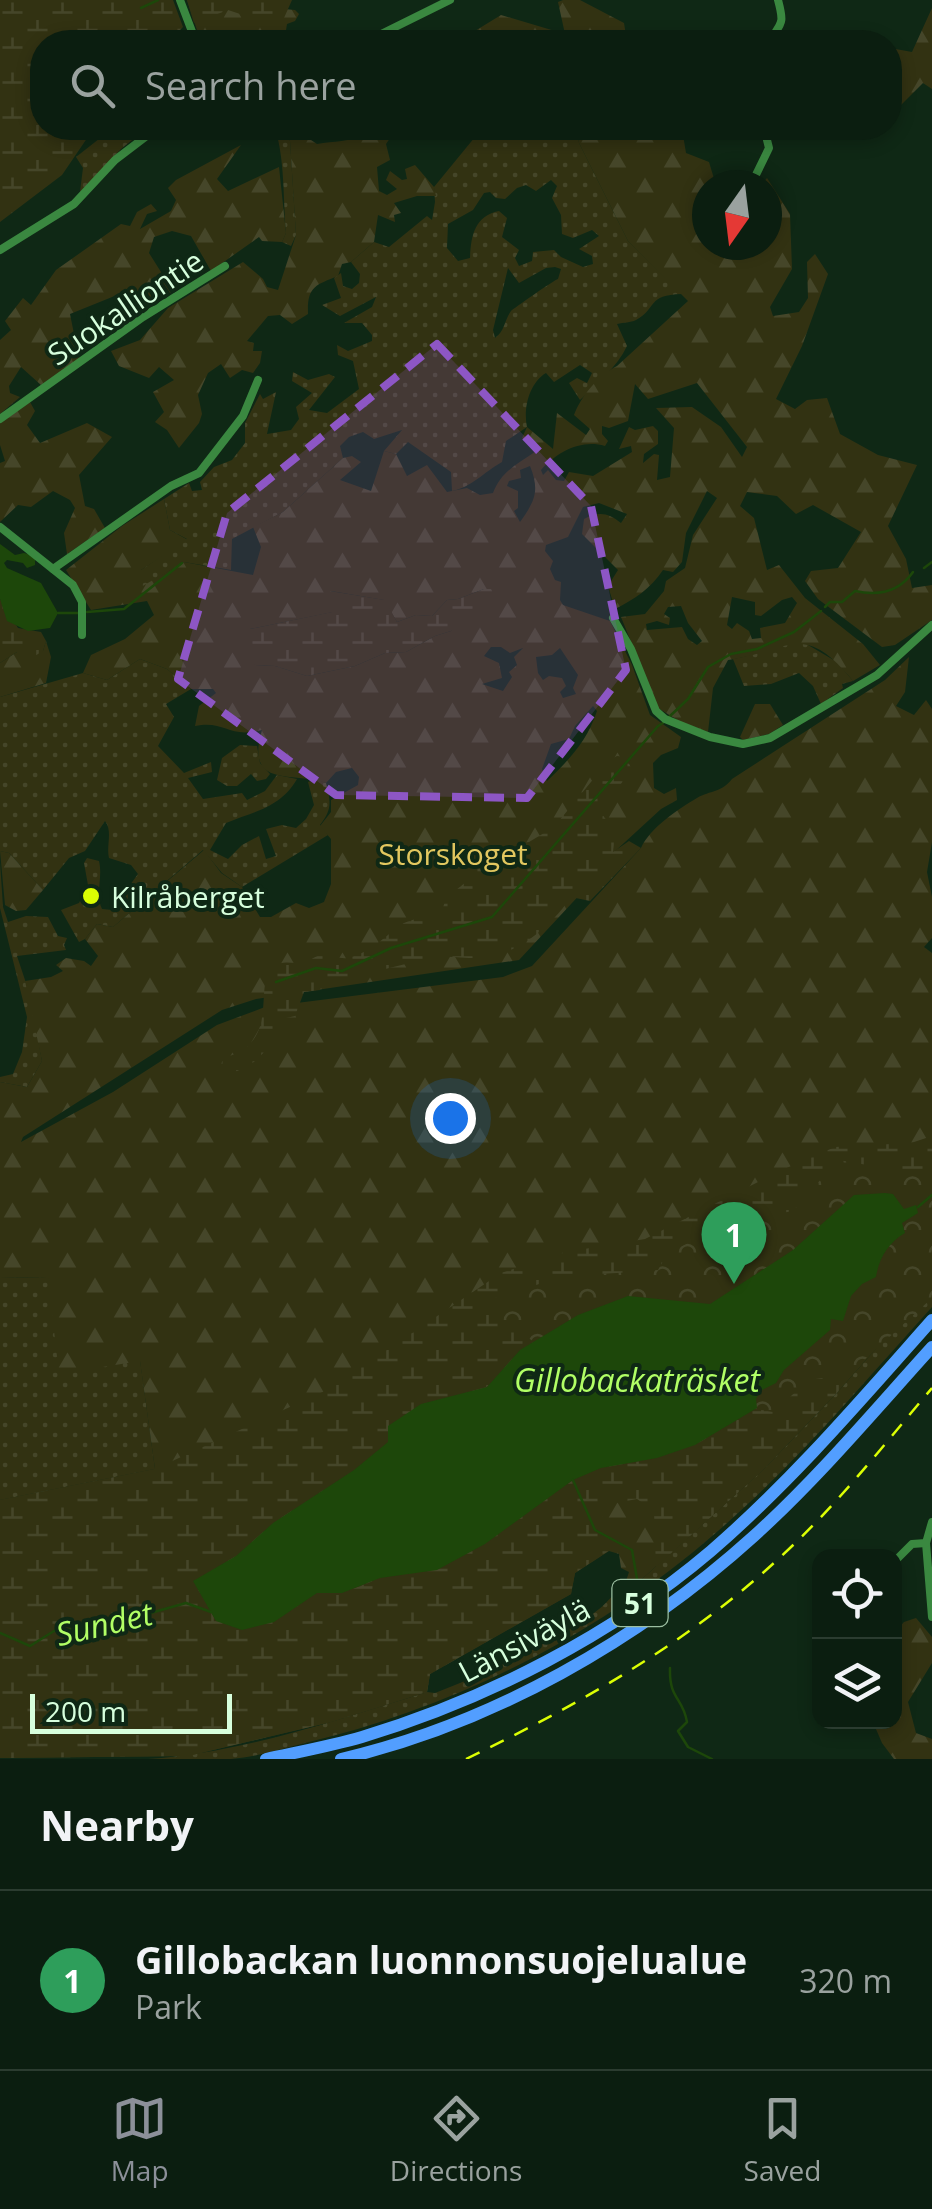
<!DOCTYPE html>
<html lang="en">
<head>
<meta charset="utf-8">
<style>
  :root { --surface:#0b1e10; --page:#142719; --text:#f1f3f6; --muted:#9aa29f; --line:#2b3c30; --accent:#8c9099 }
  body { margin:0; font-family:"Open Sans",sans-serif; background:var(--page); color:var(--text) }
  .controls { position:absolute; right:30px; bottom:30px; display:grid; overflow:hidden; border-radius:20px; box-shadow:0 5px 15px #0003 }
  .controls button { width:90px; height:90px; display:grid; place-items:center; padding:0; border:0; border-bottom:2px solid var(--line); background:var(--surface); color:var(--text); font:50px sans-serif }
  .compass { position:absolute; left:692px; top:170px; width:90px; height:90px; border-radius:50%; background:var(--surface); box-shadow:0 5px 15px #0003; rotate:194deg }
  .scale { position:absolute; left:30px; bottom:25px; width:202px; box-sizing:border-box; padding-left:10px; border:5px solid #d7ffdd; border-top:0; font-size:28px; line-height:35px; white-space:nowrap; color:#d7ffdd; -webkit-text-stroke:8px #0f2815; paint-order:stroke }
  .you { position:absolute; left:450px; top:1118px; width:35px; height:35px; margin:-25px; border:8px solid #fff; border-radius:50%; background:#1a73e8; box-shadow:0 0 0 15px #1a73e833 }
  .badge { display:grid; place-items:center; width:65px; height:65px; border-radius:50%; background:var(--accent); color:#fff; font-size:32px; font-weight:700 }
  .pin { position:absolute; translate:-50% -82px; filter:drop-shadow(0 2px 5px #0008) }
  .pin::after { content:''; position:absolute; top:52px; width:35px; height:30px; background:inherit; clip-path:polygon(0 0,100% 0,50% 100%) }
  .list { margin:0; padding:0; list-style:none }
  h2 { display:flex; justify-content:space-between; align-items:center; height:130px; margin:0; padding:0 40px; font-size:42px }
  h2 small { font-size:32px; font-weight:400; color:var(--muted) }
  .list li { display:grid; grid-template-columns:65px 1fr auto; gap:30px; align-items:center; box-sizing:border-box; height:180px; padding:0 40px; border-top:2px solid var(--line) }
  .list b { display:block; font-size:38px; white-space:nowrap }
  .list p { margin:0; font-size:32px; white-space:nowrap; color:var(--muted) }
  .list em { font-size:32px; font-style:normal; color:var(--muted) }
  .icon { flex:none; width:55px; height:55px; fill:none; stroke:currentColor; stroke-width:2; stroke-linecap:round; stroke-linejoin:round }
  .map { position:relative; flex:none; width:932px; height:1759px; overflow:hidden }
  .search { position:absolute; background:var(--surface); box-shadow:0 5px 15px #0003; left:30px; right:30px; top:30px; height:110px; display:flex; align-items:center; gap:25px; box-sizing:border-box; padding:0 35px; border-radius:40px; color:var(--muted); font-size:38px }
  .sheet { height:310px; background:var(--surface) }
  nav { display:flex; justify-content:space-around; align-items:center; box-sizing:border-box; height:140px; border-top:2px solid var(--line); background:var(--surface); font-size:28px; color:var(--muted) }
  nav a { display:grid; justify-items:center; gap:5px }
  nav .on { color:var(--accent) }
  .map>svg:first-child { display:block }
  .grass { fill:url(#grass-dots); fill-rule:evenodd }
  .forest { fill:url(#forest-firs); fill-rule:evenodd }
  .wetland { fill:url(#wetland-marsh); fill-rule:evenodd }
  .park { fill:url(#park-crowns) }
  .water { fill:#1d470a }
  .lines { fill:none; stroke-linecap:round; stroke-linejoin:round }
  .stream { stroke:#1d470a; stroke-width:2.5 }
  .minor { stroke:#3a8840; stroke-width:8 }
  .motorway { stroke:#529eff; stroke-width:12 }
  .rail { stroke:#dcff03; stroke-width:2.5; stroke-dasharray:15 12; stroke-linecap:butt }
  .marked { fill:#8d56c5; fill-opacity:0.2; stroke:#8d56c5; stroke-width:8; stroke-dasharray:20 12; stroke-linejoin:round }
  .poi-dot { fill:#dcff03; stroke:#0f2815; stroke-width:4 }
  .labels { text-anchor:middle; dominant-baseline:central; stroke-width:8; stroke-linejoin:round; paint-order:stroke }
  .shield { fill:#0f2815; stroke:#9bbea1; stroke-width:2.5 }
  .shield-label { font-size:28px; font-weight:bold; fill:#d7ffdd }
  .street-label { font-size:30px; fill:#d7ffdd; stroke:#0f2815 }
  .park-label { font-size:30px; fill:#e2c75f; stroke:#0f2815 }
  .poi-label { font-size:30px; fill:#d7ffdd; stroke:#0f2815; text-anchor:start }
  .water-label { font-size:32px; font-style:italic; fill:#b1ff65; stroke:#0f2815 }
</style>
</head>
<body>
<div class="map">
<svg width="932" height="1759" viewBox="0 0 932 1759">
  <defs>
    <pattern id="grass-dots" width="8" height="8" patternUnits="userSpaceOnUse" patternTransform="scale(2.5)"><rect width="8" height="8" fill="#323212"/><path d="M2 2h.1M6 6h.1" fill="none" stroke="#454629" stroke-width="1.8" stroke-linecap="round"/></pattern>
    <pattern id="forest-firs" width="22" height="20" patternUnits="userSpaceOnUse" patternTransform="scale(2.5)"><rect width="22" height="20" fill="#323212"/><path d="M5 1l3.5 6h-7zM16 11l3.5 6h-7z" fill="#454629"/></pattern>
    <pattern id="wetland-marsh" width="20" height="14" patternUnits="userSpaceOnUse" patternTransform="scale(2.5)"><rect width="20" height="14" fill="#323212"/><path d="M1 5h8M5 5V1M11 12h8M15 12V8" fill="none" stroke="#454629"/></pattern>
    <pattern id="park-crowns" width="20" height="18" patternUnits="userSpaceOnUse" patternTransform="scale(2.5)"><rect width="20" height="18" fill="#323212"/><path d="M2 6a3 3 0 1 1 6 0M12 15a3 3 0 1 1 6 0" fill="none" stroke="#454629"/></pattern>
  </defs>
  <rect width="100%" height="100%" fill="#0f2815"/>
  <g class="grass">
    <polygon points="113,128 147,128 121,149 80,192 83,168 76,157"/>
    <path d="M275,128H285L290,141L296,235L291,246L282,242L286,233C283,198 285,160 275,128Z"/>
    <path d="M509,128H577L579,143L628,241L682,294C646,295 658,308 636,320C630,323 624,322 617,324L627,346C617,367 598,383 580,400L569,383L577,378L587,383L592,373L580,365L554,382L546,373C529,383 523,409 527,427L506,441L502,462C484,472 472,487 452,491L451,472L408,442L396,454L384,451L402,430L374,439L363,432L349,437L340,446L343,458L283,512L232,539L231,570L184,562L141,588V570L187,539L170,530L164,499L189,483L192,491L202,490L200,482L214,467L232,460L245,443V423L260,394L263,399L276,392L267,434L291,430L299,419L296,407L312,393L292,381L293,372L308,380L329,374L335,377L309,410L327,413L359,389L353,361L338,355L337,345L348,351L372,341V335L362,323H344L372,307L376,297L340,316L322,305L341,298L334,278L341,273L343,286L352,289L359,283L360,274L351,262L374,242L389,247L427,216L432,220L435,202L434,187L475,137ZM551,180L557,186L552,198L561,215L562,234L573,238L592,230L599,236L579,249L592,256L593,264L583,267L561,257L554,250L533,252L532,261L519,266L515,258L519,250L502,237L507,218L499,211C474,216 471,237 470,258L458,261L447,248L448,224L473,210L484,193L490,192L496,198L505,199L517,188L526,185L536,191ZM555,267L561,269L558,279C554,280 513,309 511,311C504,321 505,331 495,338L493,330L508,268L519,283L546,268Z"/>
    <path d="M803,642L837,662L853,681L842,684L843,688L821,704L813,686L799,673L771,684L744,686L733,659C757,655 779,643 803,642Z"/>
    <path d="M140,659L167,669L191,689L166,704L174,717L158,746L184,773L211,762L212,772L188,778L203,799L242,793L247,800L265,791L277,775L297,779C280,808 255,811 226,823L210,850L228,859L242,845L259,836L266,859L276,856L266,829L282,825L296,828L306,819L314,805L308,782L316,779L326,783C331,802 332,810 320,825L328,835L242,887L222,873L203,850L113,927L97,924L85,939L79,942L61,910L79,903L88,885L84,863L87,858L99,861C103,877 95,895 102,909L112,910L138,874L131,865L109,858C106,846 113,831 105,821L85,851L69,858L43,890L9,853L0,851V697L83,673L107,680Z"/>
    <polygon points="240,745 257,746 260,763 270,774 266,779 257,781 251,774 237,786 227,786 217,780 222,758"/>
    <polygon points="0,862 3,907 8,922 26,916 48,917 58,936 67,938 64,945 66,950 17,956 29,992 42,1061 27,1087 0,1082 0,1077 13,1074 22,1052 27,1017 0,908"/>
    <polygon points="0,1277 48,1278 140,1360 155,1469 0,1500"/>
    <path d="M932,1285V1307C863,1383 796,1464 718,1531C600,1634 457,1707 305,1743C281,1749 256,1757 231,1759C204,1759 175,1759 148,1759C242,1753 337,1720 427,1692L435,1693C490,1672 545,1646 594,1613C614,1599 618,1582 642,1579L765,1468L836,1394Z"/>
  </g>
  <g class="forest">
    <polygon points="187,0 295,10 299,14 295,21 287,24 286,30 290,32 286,42 201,42"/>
    <polygon points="563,0 580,0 624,23 627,42 457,42 501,15 565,34 558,2"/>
    <polygon points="932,8 932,89 923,83 898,108 890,100 890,48 912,52"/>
    <path d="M285,128H313L311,140L317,144C334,141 350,142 364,134L365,128H397L386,144L390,160L377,167L379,191L387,195L397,189L386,180L390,171L402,180L407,179L405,169L415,165L434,187L436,196H417L394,203L401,213L394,215L395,222L378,215L374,242L351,262L342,264L338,276C315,285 307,287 308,314L292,324L280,315L268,316L247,341L254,343L253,351H262L260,363L253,373L242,370L230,378L221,364L208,373L198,395L202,414L199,423L179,448L167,430L155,422L164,412L153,392L174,380L159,367L149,378L119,366L111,351L140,340L168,308L243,262L263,279L267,287L278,290L296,235L290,141Z"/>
    <path d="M577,128H684L682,129L686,153L709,162L715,182L729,185H707V245H767V185H761L767,178L790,214L792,269L770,307L773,316L799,312L808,298L807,262L815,254L828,274L802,346L776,399L795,409L807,400L827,398L840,434L878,455L917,465L888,526L906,559L912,588L932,585V620L895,645L882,647L818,599L805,581L811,571L838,568L861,532L813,505L796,514L777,496L747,492L740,506L754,518L767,570L779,565L805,598L863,644L880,665L853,681C803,620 790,651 728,660L713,688L708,732L679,721L658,708L621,617L645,614L664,591L666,581L685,568L693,535L717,498L707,491L686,533L682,562L673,572L663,570C650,589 635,599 615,609L608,586L618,570L582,534L584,519C599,511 608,513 621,523L627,514L599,503L583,507L568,537L546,545L545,551L553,561L550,569L555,580L561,582L560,600L563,605L610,621L632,665L650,715L681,737L678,748L661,755L653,763L654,788L664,794L676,788L677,800L661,809L612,854L585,889L519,960L256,999L222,1010L23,1137L21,1142L113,1092L217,1025L265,1007L503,977L532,966L641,848C650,828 678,809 697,798C711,790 721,793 732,779L885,680L909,657L905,692L896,706L914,715L926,700L932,709V842L927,872L932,897V938L924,947L932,953V1285L765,1468L642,1579L626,1581L629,1572L621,1568L619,1554L609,1551L575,1573L571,1594L430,1674L427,1692L331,1722L188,1756L0,1758V1500L155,1469L140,1361L59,1374L48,1278L0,1277V1082L27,1087L42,1061L25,981L51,977L63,971L56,965L66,958L84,961L91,966L98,956L85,939L97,924L113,927L204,850L221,873L242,887L260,917H271L296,903L309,908L324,902L331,884V839L320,826L331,812V800L358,785L359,777L352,768L336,772L326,783C295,771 244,790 262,730C228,739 226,720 195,726L199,706L216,693L213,689H191L167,669L140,659L107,680L83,673L91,655L125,639L154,615L147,601L91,610L66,570L122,526L164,499L170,530L188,540L141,570V587L184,562L253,575L261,547L253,527L283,512L343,458L352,456L361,462L340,480L371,491L384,451L396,454L407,476L427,465L447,492L467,488L480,495L493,493C501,471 518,464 536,451L522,438L527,427L553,449L557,413L586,435L590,429L574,415C581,396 599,375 617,366L688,301L628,241L579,143ZM697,383L747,447L742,457L721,427L692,407L656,408L674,428L670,477L657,480L659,455L654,454L643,463L644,454L658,444V431L653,426L635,430L629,427L619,449L631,446L632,452L593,476L569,472L564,481L556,480L548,470L543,475L541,470C557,452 581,439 605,446L608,441L602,434V426L609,428L628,421L635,384L648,399ZM530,466C540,491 535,501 520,522L514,511L518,508V491L507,486L509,481L521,478L520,470ZM484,589L451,631L435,636L406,652L385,653L355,666L307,676L275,666L255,665L250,629L333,612L331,591L384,600L397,622L416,615L432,616L447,600L458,599ZM732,597L755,602V615L761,616L782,600L792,597L797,603L785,623L760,628L761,638L752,639L749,631L737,623L732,629L727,625ZM681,606L688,623L702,641L697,645L688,639L682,627L647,630L646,624L657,621L669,625L670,618L664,614L668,607ZM491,647H501L510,653L523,648L514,657L517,665L509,672L512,677L503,691L482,684L502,678L499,663L484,656ZM560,648L578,675L573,688L576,694L563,698L560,692L566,686L562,678L549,676L543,680L538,673L536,657L552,655ZM593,706L597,711C587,741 570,759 547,781L542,769L551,744L569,739L575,726Z"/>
    <polygon points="241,145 217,179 228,191 279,167 286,233 282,242 262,241 259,237 211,271 191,236 172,231 154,237 149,253 173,291 135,313 122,293 70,314 79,359 41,385 21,367 9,386 10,393 20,397 0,414 0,340 11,330 5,321 23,298 31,305 56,270 121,224 130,226 137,212 151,204 157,211 147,214 140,229 171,211 176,200 168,188 176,180"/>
    <polygon points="30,402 35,411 27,425 40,443 87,423 112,437 79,475 85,506 94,509 105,528 67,554 64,533 75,508 70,500 53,491 31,507 18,505 0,522 0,463 5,461 0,445 0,423"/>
    <polygon points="46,641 51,657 46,683 0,697 0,663 17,652 43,651"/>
    <polygon points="755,704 770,704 783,725 769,734 743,740 740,737"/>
    <polygon points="0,851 9,853 43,890 26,910 16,911 5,905"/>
    <polygon points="916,1618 932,1637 932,1663 908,1702 916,1733 932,1739 932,1759 894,1759 882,1743 873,1722 894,1722 895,1632 904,1622"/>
  </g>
  <g class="wetland">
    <polygon points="0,0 173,0 183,27 168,42 42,42 42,128 94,128 62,175 0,222"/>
    <polygon points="187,0 292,0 280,27 228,10 194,23"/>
    <polygon points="484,589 491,589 494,595 487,609 451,631 435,636 406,652 385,653 355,666 307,676 275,666 255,665 240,649 240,636 250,629 332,612 330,591 385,600 397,622 416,615 432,616 447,600 458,599"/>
    <polygon points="0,599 18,628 41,632 46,641 43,651 33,657 17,652 0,663"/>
    <path d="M617,756L626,757L632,770L612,795L604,808V817L616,831L613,852L629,841L641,848L590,901L571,897C552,926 514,958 477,958C460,958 448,955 431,958C396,965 360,978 324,981L320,990L304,992L295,1016L282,1019C273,1044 257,1069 228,1073L220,1069L223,1058C284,1043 251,983 274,966C284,959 294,965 304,962C313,960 316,954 325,955C333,956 340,959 348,958C371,952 382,939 399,926C410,918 429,918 442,911L446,898L466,882L476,861L491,853L529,842L554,827L609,760Z"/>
    <path d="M932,1136V1285L836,1394L765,1468L656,1567L654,1511L637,1499L610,1504L598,1523L610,1550L575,1573L571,1594L430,1674L427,1692L331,1722L188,1756L0,1758V1500L155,1469L329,1389L501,1273L566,1252L645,1239L782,1170L835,1147L911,1143ZM578,1315L757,1408L695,1445L657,1458L601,1468L573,1480L527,1512L410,1576L381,1578L342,1593H317L216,1621L193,1581L236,1556L273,1523L354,1470L388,1442L421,1404L487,1387L520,1350Z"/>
  </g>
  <polygon class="park" points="838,1160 932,1176 932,1298 849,1374 809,1380 773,1412 584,1378 480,1303 561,1277 658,1270 667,1254 726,1223 793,1211"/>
  <g class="water">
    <polygon points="0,544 15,555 24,553 35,556 35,565 27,568 23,563 7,560 4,563 7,568 41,583 58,613 50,628 28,631 7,621 0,599"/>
    <path d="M885,1193L893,1194L904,1209L916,1205L918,1213L902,1223L905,1233C888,1243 879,1258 876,1277L862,1284L851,1296L843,1321L831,1319L830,1330L784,1370L776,1383L760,1391L756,1399L757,1408L695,1445L657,1458L601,1468L573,1480L485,1544L437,1570L380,1578L342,1593H317L274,1622L242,1630L216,1621L193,1581L236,1556L273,1523L354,1470L388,1442V1426L421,1404L487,1387L520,1350L578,1315L628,1296L710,1304L793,1250L854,1195Z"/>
  </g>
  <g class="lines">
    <g class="stream">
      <polyline points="141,8 158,0"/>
      <polyline points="924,568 932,562"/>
      <path d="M825,607L830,602H842L855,591C878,596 899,592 913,572"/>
      <polyline points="87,612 124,609 182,563"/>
      <polyline points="58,613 78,613"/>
      <polyline points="669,717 688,699 708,667 731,654 757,649 794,632 821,611"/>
      <polyline points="276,982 316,968 342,971 391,948 492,917 658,726 663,723"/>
      <polyline points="918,1207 932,1195"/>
      <polyline points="573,1480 595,1530 632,1550 637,1579 634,1598"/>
      <polyline points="0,1633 30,1646 54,1631 108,1626 133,1611 147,1614 186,1603 211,1612"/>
      <path d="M670,1668C669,1700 683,1697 687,1722L678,1731L688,1747L712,1759"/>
    </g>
    <g class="minor">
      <polyline points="180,0 196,42"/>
      <polyline points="365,42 450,0"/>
      <path d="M769,42C781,22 785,26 778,0"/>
      <polyline points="751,185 769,148 764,128"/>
      <polyline points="0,250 74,204 115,160 157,128"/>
      <polyline points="741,251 744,245"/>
      <polyline points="0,419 143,317 225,266"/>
      <polyline points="0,527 73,585 82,602 82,635"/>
      <polyline points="53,569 171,486 199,473 243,416 258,380"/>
      <polyline points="613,618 631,649 656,711 665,719 710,737 743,744 770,738 877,675 932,625"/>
      <polyline points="926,1543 932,1617"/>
      <polyline points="894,1562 912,1544 926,1543 932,1522"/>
    </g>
    <g class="motorway">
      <path d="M266,1759C298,1752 331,1746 362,1737C487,1699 611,1636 711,1551C792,1481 861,1400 932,1320"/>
      <path d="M341,1759C492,1724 639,1640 754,1536C818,1478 874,1411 932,1347"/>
    </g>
    <path class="rail" d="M466,1759C584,1702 695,1639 790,1548C842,1499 886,1442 932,1388"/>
  </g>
  <path class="marked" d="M437,344L591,506L626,670L527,798L336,795L178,679L227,513Z"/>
  <circle class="poi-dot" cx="91" cy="896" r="10"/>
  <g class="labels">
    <rect class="shield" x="612.5" y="1580" width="55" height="46" rx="8"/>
    <g class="shield-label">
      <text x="640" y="1603">51</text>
    </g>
    <g class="street-label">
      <text transform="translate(125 307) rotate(-34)">Suokalliontie</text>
      <text transform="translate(524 1640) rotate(-28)">Länsiväylä</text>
    </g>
    <g class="park-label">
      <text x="453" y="853">Storskoget</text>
    </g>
    <g class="poi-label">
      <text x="111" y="896">Kilråberget</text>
    </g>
    <g class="water-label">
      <text x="637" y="1379">Gillobackaträsket</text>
      <text transform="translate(104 1623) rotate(-13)">Sundet</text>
    </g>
  </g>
</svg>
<div class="controls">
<button><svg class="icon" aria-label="locate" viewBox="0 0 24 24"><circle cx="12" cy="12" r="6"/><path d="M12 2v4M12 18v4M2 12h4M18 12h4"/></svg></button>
<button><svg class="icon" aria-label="layers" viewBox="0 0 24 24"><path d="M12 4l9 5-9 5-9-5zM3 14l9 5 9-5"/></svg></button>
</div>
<svg class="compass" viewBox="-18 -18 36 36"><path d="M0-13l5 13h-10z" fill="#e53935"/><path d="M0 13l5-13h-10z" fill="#9aa29f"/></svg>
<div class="scale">200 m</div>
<div class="you"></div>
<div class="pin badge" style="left:734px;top:1284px;background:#2e9e5b">1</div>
<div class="search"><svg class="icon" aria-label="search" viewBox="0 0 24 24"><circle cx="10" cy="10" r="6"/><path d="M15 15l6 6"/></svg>Search here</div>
</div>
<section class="sheet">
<h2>Nearby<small></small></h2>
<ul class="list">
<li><span class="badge" style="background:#2e9e5b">1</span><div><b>Gillobackan luonnonsuojelualue</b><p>Park</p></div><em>320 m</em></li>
</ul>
</section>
<nav>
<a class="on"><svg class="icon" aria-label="map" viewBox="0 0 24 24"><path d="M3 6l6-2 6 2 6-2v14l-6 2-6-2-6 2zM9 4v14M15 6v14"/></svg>Map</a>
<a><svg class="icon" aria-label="directions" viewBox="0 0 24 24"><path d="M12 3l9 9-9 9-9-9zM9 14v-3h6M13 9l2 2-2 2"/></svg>Directions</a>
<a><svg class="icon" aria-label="saved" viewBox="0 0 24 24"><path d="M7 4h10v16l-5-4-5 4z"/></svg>Saved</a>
</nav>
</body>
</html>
